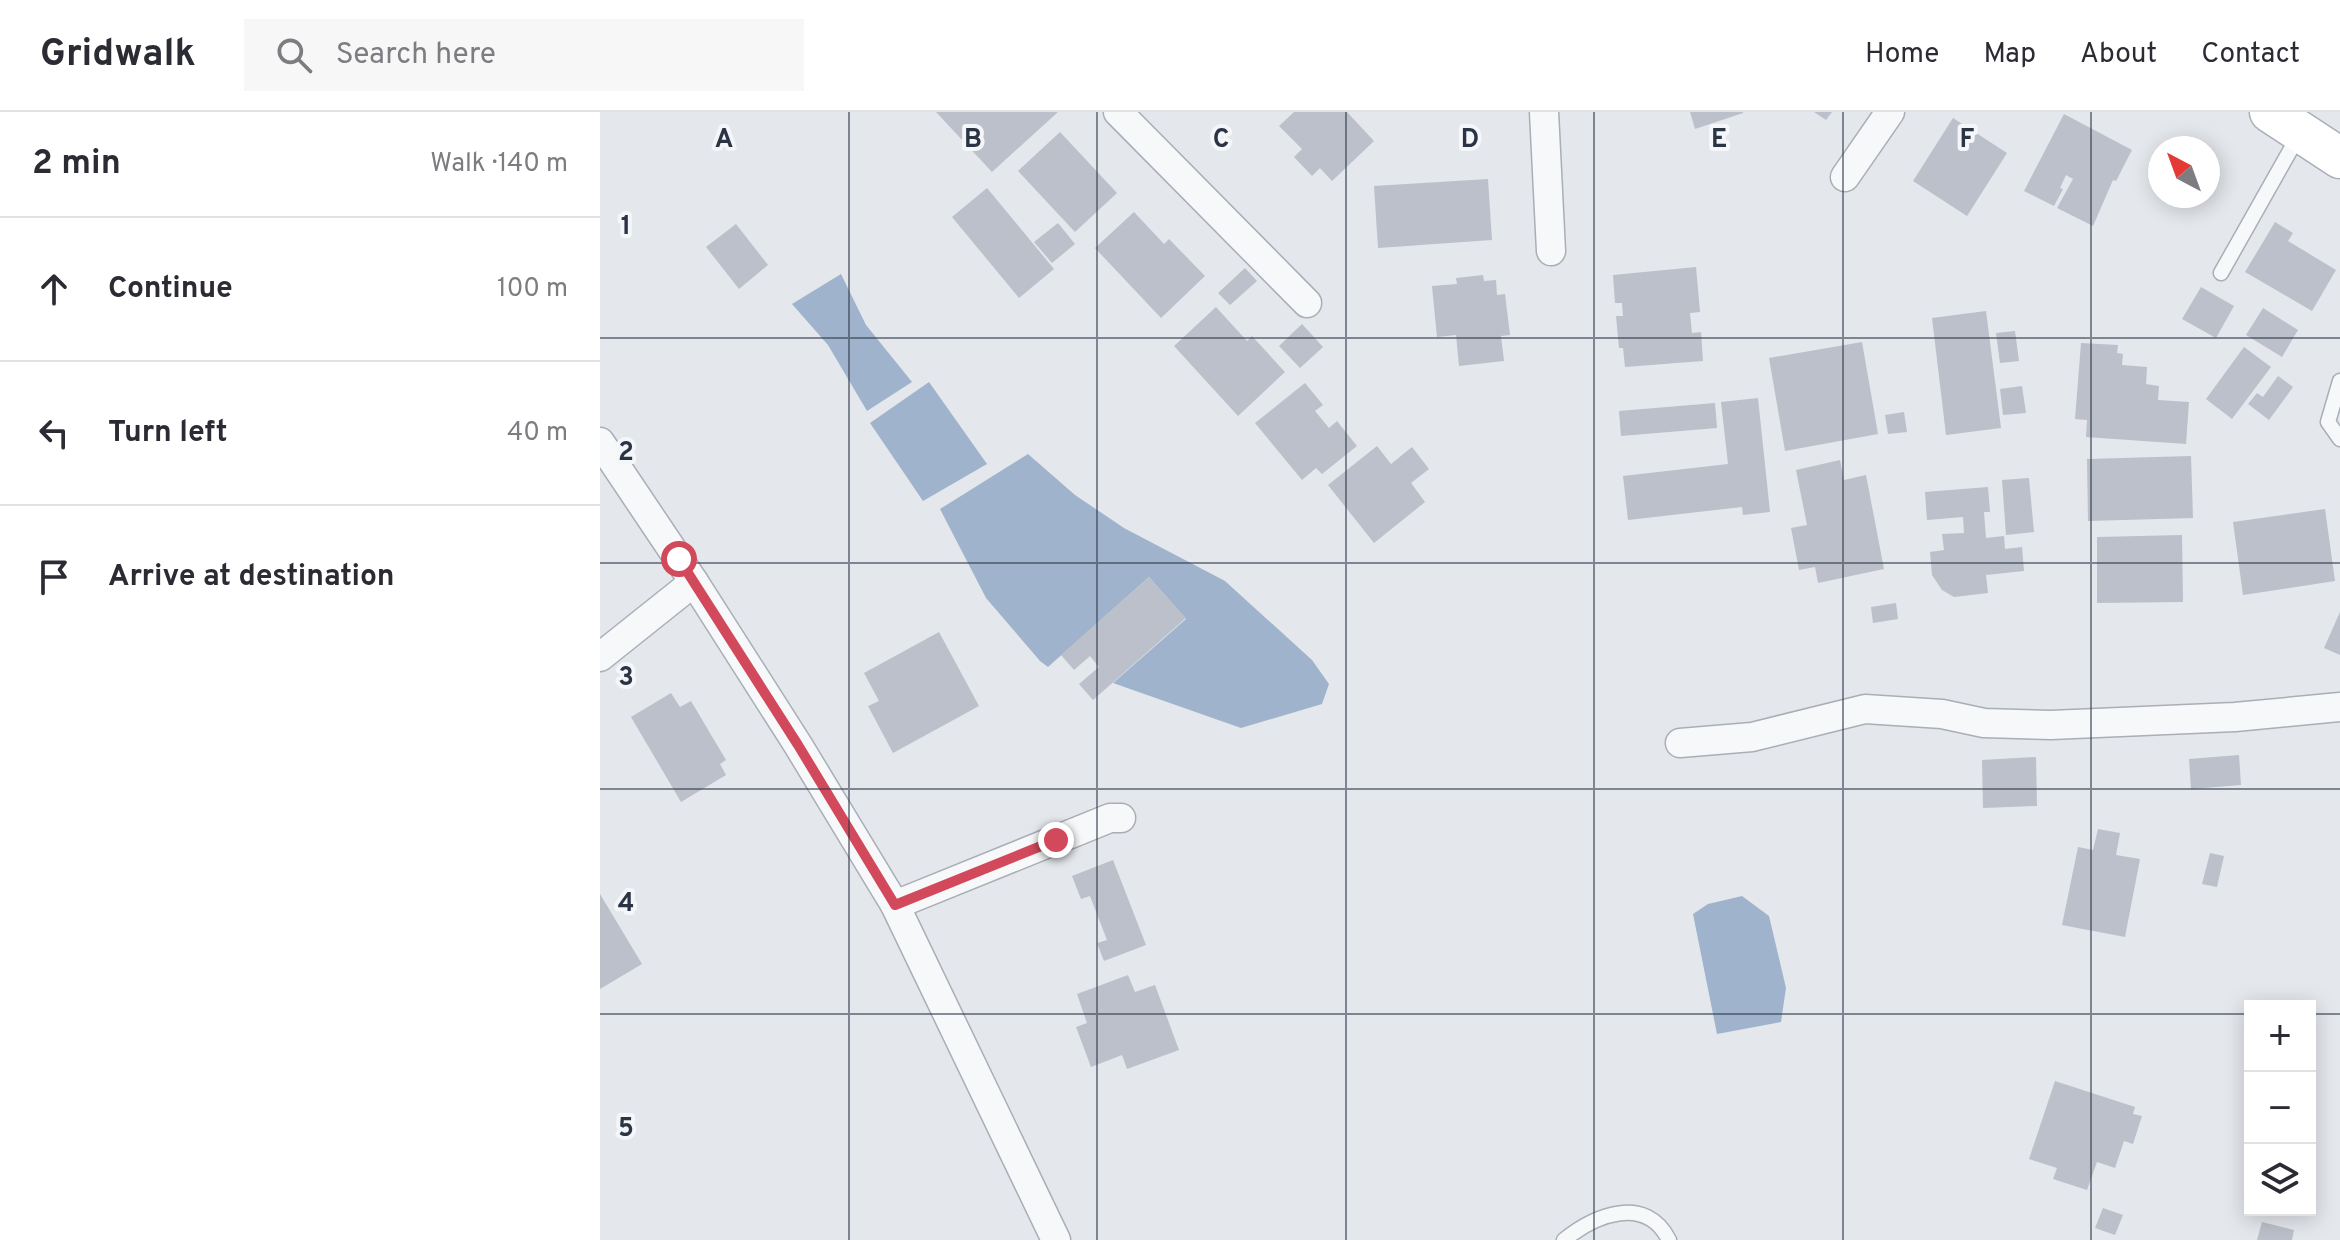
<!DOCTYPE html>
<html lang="en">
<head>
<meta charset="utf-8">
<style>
  :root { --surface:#fff; --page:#f7f7f7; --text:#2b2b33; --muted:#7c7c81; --line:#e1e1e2 }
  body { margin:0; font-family:Overpass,sans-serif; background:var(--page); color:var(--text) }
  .controls { position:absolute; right:24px; bottom:24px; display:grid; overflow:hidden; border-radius:0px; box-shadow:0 4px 20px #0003 }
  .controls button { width:72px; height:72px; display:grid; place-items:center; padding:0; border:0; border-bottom:2px solid var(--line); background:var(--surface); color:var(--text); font:40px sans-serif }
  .compass { position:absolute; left:1548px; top:24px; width:72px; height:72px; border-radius:50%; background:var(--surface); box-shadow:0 4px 20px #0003; rotate:319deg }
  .stop { position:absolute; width:24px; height:24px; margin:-18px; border:6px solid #d1495b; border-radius:50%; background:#fff }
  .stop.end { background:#d1495b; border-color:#fff; box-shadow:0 2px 8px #0008 }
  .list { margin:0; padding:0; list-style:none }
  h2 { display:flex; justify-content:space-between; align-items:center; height:104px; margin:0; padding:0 32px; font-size:34px }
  h2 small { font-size:26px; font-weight:400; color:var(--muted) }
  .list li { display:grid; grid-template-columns:52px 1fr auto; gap:24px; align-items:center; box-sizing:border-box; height:144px; padding:0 32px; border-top:2px solid var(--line) }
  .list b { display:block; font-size:30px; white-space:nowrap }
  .list em { font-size:26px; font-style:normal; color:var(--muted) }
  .icon { flex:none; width:44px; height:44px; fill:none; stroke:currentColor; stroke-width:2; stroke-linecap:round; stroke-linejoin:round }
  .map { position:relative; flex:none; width:1740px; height:1128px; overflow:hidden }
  header { display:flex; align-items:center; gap:48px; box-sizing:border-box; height:112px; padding:0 40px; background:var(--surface); border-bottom:2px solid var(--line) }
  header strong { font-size:38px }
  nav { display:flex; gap:44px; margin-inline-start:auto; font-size:28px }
  .search { width:560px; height:72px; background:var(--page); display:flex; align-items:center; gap:20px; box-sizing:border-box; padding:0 28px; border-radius:0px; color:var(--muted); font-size:30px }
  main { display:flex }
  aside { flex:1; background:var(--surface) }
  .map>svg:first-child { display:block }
  .water { fill:#9fb4cc }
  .building { fill:#bbc0ca }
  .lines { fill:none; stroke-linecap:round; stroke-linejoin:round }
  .lane-casing { stroke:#a9aeb7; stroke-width:17 }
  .street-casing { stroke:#a9aeb7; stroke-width:31 }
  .secondary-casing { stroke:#a9aeb7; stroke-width:43 }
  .lane { stroke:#f7f8fa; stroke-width:14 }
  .street { stroke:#f7f8fa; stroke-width:28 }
  .secondary { stroke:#fff; stroke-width:40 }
  .route { stroke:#d1495b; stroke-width:10 }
  .grid { fill:none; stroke:#2b3445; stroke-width:2; stroke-opacity:0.55 }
  .grid-label { font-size:26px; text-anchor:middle; font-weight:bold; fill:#2b3445; stroke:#f4f6f9; stroke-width:8; stroke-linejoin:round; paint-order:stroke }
</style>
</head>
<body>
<header>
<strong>Gridwalk</strong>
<div class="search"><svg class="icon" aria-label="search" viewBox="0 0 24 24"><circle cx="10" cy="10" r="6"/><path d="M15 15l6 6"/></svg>Search here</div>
<nav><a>Home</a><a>Map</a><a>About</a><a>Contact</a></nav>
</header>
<main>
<aside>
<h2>2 min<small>Walk · 140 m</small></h2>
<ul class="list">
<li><svg class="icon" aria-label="ahead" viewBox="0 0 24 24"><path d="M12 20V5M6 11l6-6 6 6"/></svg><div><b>Continue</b></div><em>100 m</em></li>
<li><svg class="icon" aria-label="left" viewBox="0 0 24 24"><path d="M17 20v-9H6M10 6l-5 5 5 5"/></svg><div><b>Turn left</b></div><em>40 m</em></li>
<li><svg class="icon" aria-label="arrive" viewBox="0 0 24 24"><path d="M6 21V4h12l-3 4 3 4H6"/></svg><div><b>Arrive at destination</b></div></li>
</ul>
</aside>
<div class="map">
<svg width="1740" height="1128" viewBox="0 0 1740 1128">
  <rect width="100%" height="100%" fill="#e4e7ec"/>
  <g class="water">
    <polygon points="241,162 266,213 312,270 267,299 228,233 192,192"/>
    <polygon points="329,270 387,352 323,389 270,311"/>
    <polygon points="428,342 475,383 524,416 625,469 712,548 729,572 722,592 641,616 513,571 586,507 549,465 448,555 440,549 386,486 340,397"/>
    <polygon points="1142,784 1169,804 1186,876 1181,910 1117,922 1093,802 1108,792"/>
  </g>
  <g class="building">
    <polygon points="336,0 458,0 392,60"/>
    <polygon points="694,0 747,0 774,29 732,69 720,56 712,64 694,45 702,37 679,14"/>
    <polygon points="1090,0 1143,0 1143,1 1095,17"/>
    <polygon points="1214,0 1232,0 1226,8"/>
    <polygon points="1464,2 1532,38 1516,69 1513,68 1493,114 1457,96 1473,67 1466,63 1460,76 1463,77 1454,94 1424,79"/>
    <polygon points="1353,6 1407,41 1367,104 1313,69"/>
    <polygon points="460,20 517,81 475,120 418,59"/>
    <polygon points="888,67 892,128 778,136 774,74"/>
    <polygon points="387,76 454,157 419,186 352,105"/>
    <polygon points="534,100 564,132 569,127 605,164 561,206 495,136"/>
    <polygon points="1675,110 1693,121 1688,129 1736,158 1712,199 1645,160"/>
    <polygon points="458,111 475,132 452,151 434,130"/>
    <polygon points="136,112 168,153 139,177 106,135"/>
    <polygon points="1096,155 1100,200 1090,201 1092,221 1101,220 1103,249 1025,255 1023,236 1019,236 1016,204 1023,204 1022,191 1015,191 1013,163"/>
    <polygon points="645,156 657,169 630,193 618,181"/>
    <polygon points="883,163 884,169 896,168 897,183 905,182 910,223 901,224 904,249 859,254 856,223 837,225 832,174 857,172 856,166"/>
    <polygon points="1601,175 1634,194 1616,226 1582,207"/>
    <polygon points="616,195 647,229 652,224 685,260 638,304 574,234"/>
    <polygon points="1663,196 1698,218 1682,245 1646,223"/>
    <polygon points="1386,199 1401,316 1346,323 1332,206"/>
    <polygon points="702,212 723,235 700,256 679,234"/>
    <polygon points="1415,219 1419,249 1400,251 1396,221"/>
    <polygon points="1262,230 1278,322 1185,339 1169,246"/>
    <polygon points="1481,231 1518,233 1517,241 1523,242 1522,253 1547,255 1546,272 1559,274 1558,288 1589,290 1586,332 1486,325 1487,308 1475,307"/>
    <polygon points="1644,235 1671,255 1632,307 1606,287"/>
    <polygon points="1678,264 1693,275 1669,308 1648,292 1657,281 1663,285"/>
    <polygon points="705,271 723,293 715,299 729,316 737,309 757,334 722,362 716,356 702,368 655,311"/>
    <polygon points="1422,274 1426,301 1403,303 1400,277"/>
    <polygon points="1158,286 1170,400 1143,403 1142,395 1028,408 1023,364 1128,352 1121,290"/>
    <polygon points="1115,291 1117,316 1021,324 1019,299"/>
    <polygon points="1304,300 1307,320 1288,322 1285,303"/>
    <polygon points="777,334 791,352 812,335 829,357 811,371 825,390 774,431 728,373"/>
    <polygon points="1591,344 1593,406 1488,409 1487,347"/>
    <polygon points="1240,348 1244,368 1266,363 1284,457 1218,471 1215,455 1199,458 1191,416 1207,413 1196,358"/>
    <polygon points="1429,366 1434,420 1406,423 1402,368"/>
    <polygon points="1388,375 1390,400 1384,400 1386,426 1404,424 1405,437 1422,435 1424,459 1386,463 1388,481 1354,485 1342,478 1332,463 1330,440 1344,438 1342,422 1364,421 1363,405 1327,408 1325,380"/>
    <polygon points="1725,397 1735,469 1643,483 1633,410"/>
    <polygon points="1582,423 1583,490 1497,491 1497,425"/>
    <polygon points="549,465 586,506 493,588 479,572 499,555 490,544 474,558 461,543"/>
    <polygon points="1296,491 1298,507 1273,511 1271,495"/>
    <polygon points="1740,500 1740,543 1724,536"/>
    <polygon points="339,520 379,594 293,641 268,594 279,589 264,561"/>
    <polygon points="71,581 80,595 91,589 126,648 120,652 126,663 81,690 31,605"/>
    <polygon points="1639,643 1641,673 1591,677 1589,647"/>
    <polygon points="1436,645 1437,694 1383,696 1382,648"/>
    <polygon points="1498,717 1520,721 1516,743 1540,747 1525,825 1462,813 1478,735 1493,738"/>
    <polygon points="1610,741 1624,744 1617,775 1602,772"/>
    <polygon points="513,748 546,833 504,849 497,831 507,828 490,784 481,787 472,764"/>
    <polygon points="0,782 42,852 0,877"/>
    <polygon points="528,863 535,880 555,873 579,938 527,957 522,943 491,955 476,915 487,911 477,882"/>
    <polygon points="1455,969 1535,995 1533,1002 1542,1004 1533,1032 1524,1029 1515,1056 1497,1050 1487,1078 1453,1067 1457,1056 1429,1047"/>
    <polygon points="1503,1096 1523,1103 1515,1123 1495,1116"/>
    <polygon points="1662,1110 1694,1118 1692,1128 1657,1128"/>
  </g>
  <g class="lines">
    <defs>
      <g id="lane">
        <polyline points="1621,161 1700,21"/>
        <polyline points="1740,269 1728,310 1740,327"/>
        <path d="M964,1128C995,1103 1046,1082 1069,1128"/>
      </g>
      <g id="street">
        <polyline points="518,0 707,191"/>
        <polyline points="944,0 951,139"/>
        <polyline points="1245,65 1290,0"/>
        <polyline points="0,330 94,470 198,633 295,793 456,1128"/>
        <polyline points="0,545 94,470"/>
        <polyline points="1080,631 1152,625 1265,597 1342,602 1384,611 1451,613 1635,605 1740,595"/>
        <polyline points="295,793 510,706 521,706"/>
      </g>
      <polyline id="secondary" points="1670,0 1740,46"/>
    </defs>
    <use href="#lane" class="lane-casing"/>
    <use href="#street" class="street-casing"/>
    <use href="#secondary" class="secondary-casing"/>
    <use href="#lane" class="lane"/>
    <use href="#street" class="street"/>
    <use href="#secondary" class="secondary"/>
  </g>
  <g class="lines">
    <polyline class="route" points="79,447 198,633 295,793 456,728"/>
  </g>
  <path class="grid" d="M249,0V1128M497,0V1128M746,0V1128M994,0V1128M1243,0V1128M1491,0V1128M0,226H1740M0,451H1740M0,677H1740M0,902H1650M1710,902H1740"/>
  <g class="grid-label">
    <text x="124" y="35">A</text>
    <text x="373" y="35">B</text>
    <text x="621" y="35">C</text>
    <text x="870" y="35">D</text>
    <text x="1119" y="35">E</text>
    <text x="1367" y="35">F</text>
    <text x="26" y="122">1</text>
    <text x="26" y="348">2</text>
    <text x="26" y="573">3</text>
    <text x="26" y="799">4</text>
    <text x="26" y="1024">5</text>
  </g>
</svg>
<div class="controls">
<button>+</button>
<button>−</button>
<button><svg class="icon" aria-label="layers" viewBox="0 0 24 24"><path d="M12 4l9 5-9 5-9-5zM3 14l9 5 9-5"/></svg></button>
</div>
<svg class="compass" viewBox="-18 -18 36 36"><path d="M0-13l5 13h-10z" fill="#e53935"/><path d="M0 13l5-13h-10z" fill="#7c7c81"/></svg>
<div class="stop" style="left:79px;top:447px"></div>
<div class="stop end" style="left:456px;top:728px"></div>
</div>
</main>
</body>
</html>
